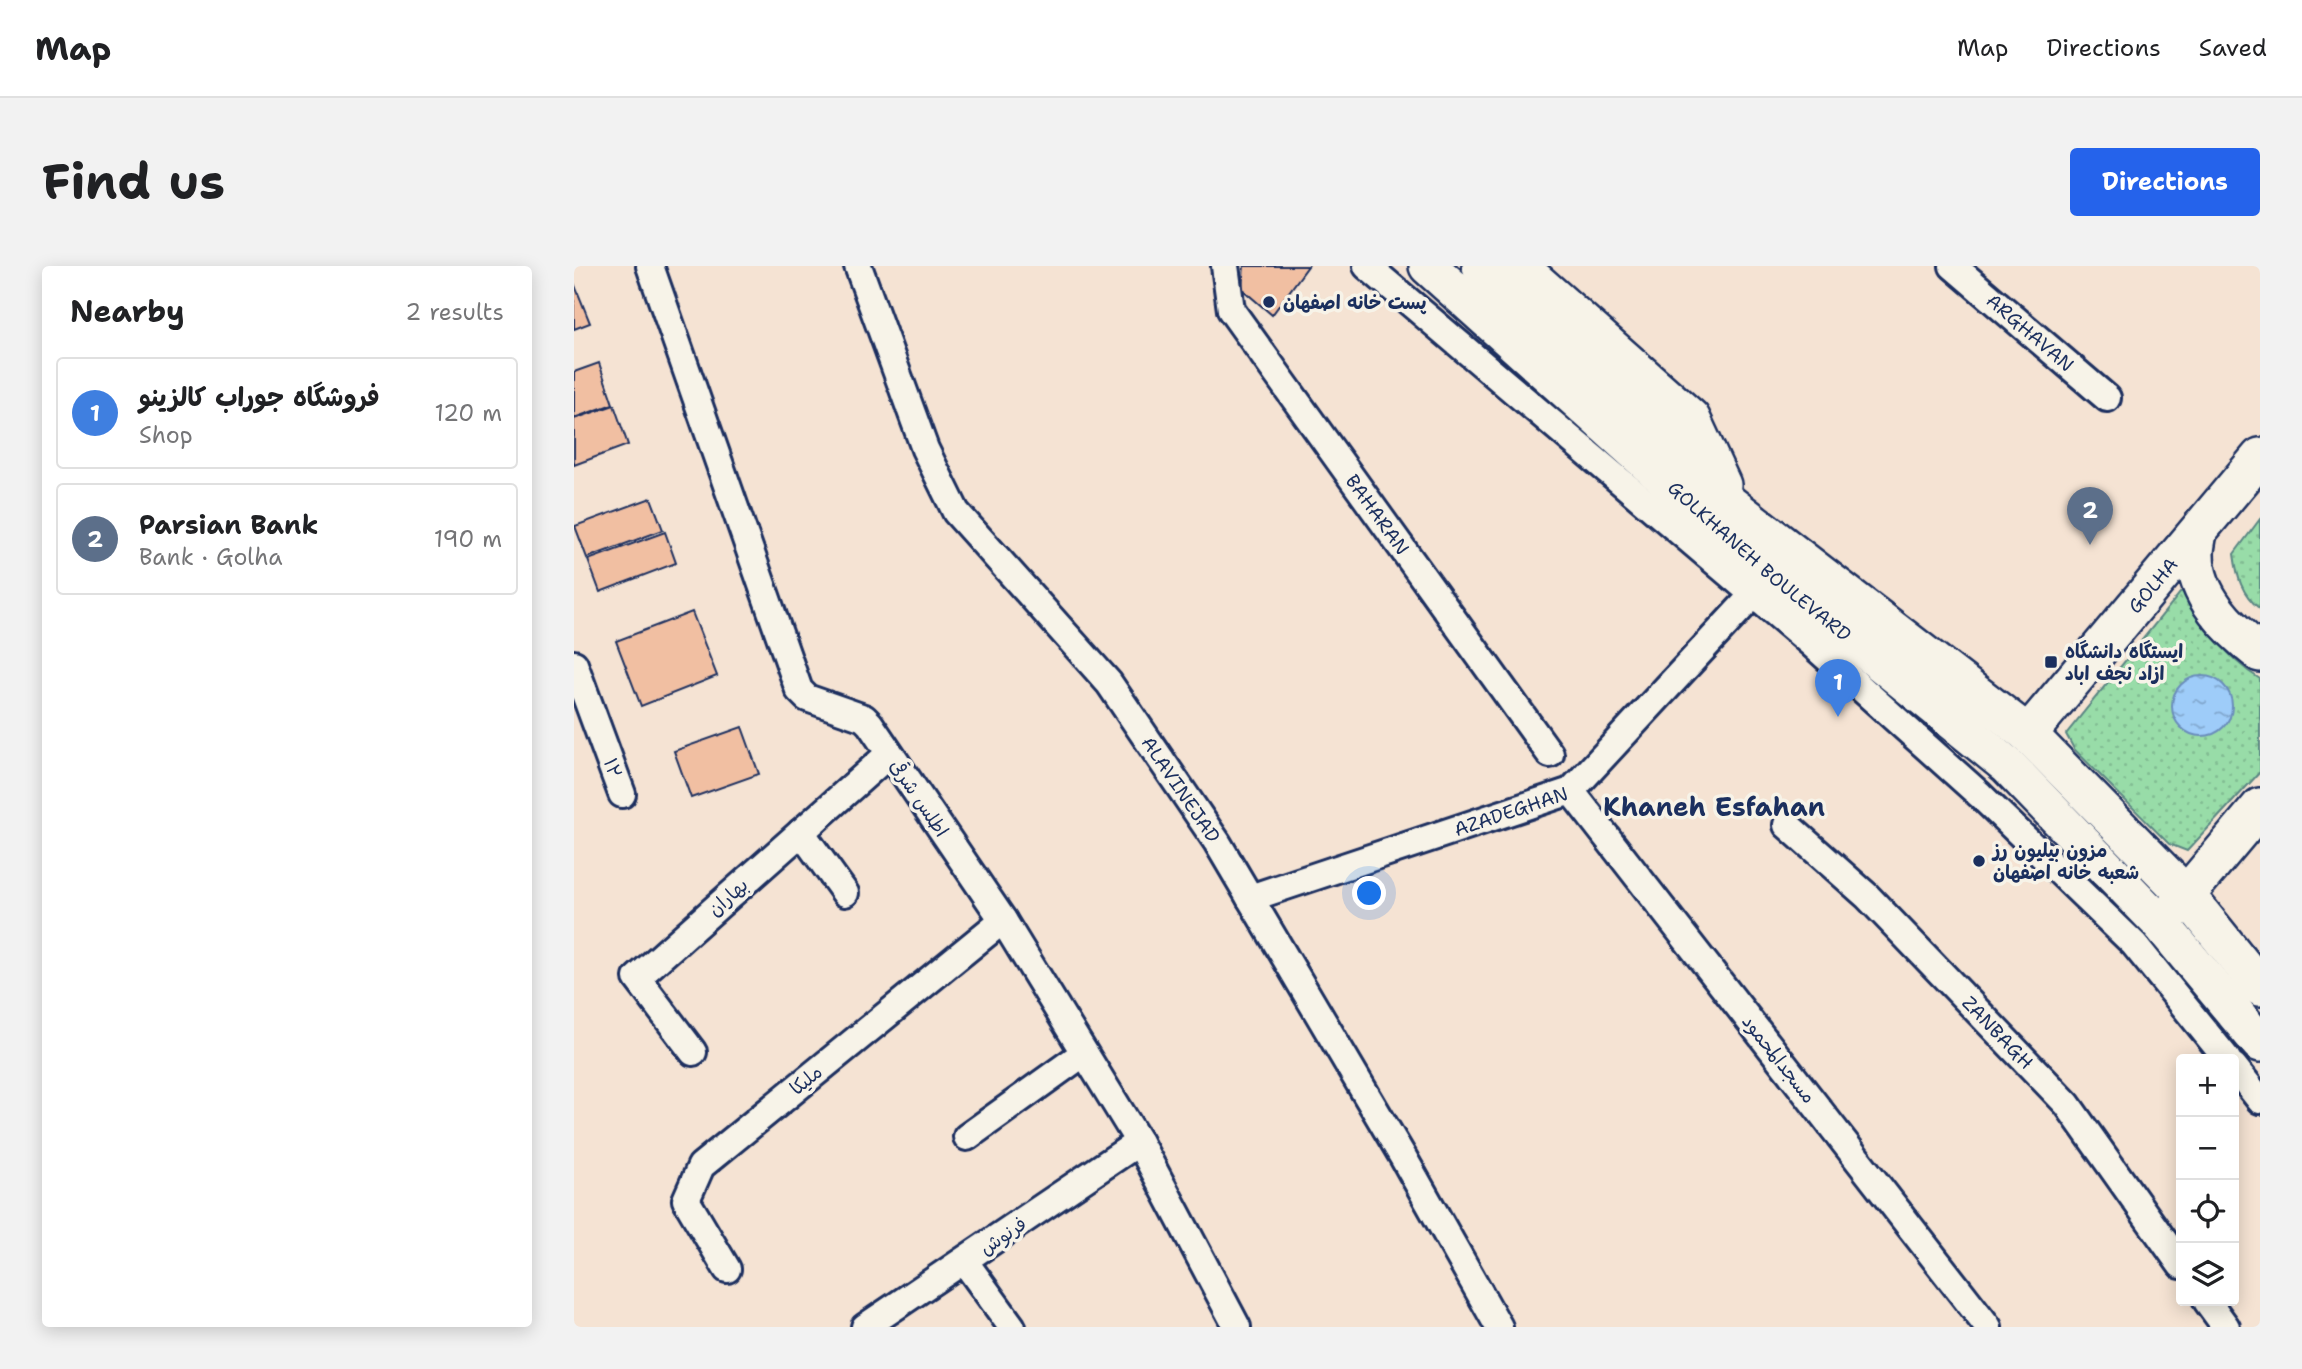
<!DOCTYPE html>
<html lang="en">
<head>
<meta charset="utf-8">
<style>
  :root { --surface:#fff; --page:#f2f2f2; --text:#202124; --muted:#757577; --line:#e0e0e0; --accent:#2563eb }
  body { margin:0; font-family:"Shantell Sans","Playpen Sans Arabic",sans-serif; background:var(--page); color:var(--text) }
  .controls { position:absolute; right:21px; bottom:21px; display:grid; overflow:hidden; border-radius:7px; box-shadow:0 4px 18px #0003 }
  .controls button { width:63px; height:63px; display:grid; place-items:center; padding:0; border:0; border-bottom:2px solid var(--line); background:var(--surface); color:var(--text); font:35px sans-serif }
  .you { position:absolute; left:796px; top:628px; width:24px; height:24px; margin:-18px; border:5px solid #fff; border-radius:50%; background:#1a73e8; box-shadow:0 0 0 10px #1a73e833 }
  .badge { display:grid; place-items:center; width:46px; height:46px; border-radius:50%; background:var(--accent); color:#fff; font-size:23px; font-weight:700 }
  .pin { position:absolute; translate:-50% -58px; filter:drop-shadow(0 2px 4px #0008) }
  .pin::after { content:''; position:absolute; top:37px; width:24px; height:21px; background:inherit; clip-path:polygon(0 0,100% 0,50% 100%) }
  .list { margin:0; padding:0; list-style:none }
  h2 { display:flex; justify-content:space-between; align-items:center; height:91px; margin:0; padding:0 28px; font-size:30px }
  h2 small { font-size:23px; font-weight:400; color:var(--muted) }
  .list li { display:grid; grid-template-columns:46px 1fr auto; gap:21px; align-items:center; box-sizing:border-box; height:112px; margin:0 14px 14px; padding:0 14px; border:2px solid var(--line); border-radius:7px }
  .list b { display:block; font-size:26px; white-space:nowrap }
  .list p { margin:0; font-size:23px; white-space:nowrap; color:var(--muted) }
  .list em { font-size:23px; font-style:normal; color:var(--muted) }
  .icon { flex:none; width:38px; height:38px; fill:none; stroke:currentColor; stroke-width:2; stroke-linecap:round; stroke-linejoin:round }
  .map { position:relative; flex:none; width:1686px; height:1061px; overflow:hidden; border-radius:7px }
  header { display:flex; align-items:center; gap:42px; box-sizing:border-box; height:98px; padding:0 35px; background:var(--surface); border-bottom:2px solid var(--line) }
  header strong { font-size:33px }
  nav { display:flex; gap:38px; margin-inline-start:auto; font-size:24px }
  .intro { display:flex; align-items:center; justify-content:space-between; box-sizing:border-box; height:168px; padding:0 42px }
  h1 { margin:0; font-size:49px }
  .button { padding:18px 32px; border-radius:7px; background:var(--accent); color:#fff; font-size:24px; font-weight:700 }
  main { display:flex; gap:42px; padding:0 42px }
  aside { flex:1; background:var(--surface); border-radius:7px; box-shadow:0 4px 18px #0003 }
  .map>svg:first-child { display:block }
  .grass { fill:url(#grass-dots); stroke:#5a8683; stroke-width:2 }
  .water { fill:url(#water-ripples); stroke:#6a8dbb; stroke-width:2 }
  .building { fill:#f1bfa2; stroke:#1b2f5e; stroke-width:2 }
  .lines { fill:none; stroke-linecap:round; stroke-linejoin:round }
  .street-casing { stroke:#1b2f5e; stroke-width:32 }
  .secondary-casing { stroke:#1b2f5e; stroke-width:42 }
  .street { stroke:#f7f3e8; stroke-width:26 }
  .secondary { stroke:#f7f3e8; stroke-width:37 }
  .poi-dot { fill:#1b2f5e; stroke:#f7f3e8; stroke-width:2.5 }
  .labels { text-anchor:middle; dominant-baseline:central; stroke-width:7; stroke-linejoin:round; paint-order:stroke }
  .poi-label { font-size:19px; font-weight:bold; fill:#1b2f5e; stroke:#f7f3e8; text-anchor:start }
  .street-label { font-size:19px; fill:#1b2f5e; stroke:#f7f3e8 }
  .district-label { font-size:26px; font-weight:bold; fill:#1b2f5e; stroke:#f7f3e8 }
</style>
</head>
<body>
<header>
<strong>Map</strong>
<nav><a>Map</a><a>Directions</a><a>Saved</a></nav>
</header>
<div class="intro"><h1>Find us</h1><a class="button">Directions</a></div>
<main>
<aside>
<h2>Nearby<small>2 results</small></h2>
<ul class="list">
<li><span class="badge" style="background:#3f7fe0">1</span><div><b>فروشگاه جوراب کالزینو</b><p>Shop</p></div><em>120 m</em></li>
<li><span class="badge" style="background:#5c6f8a">2</span><div><b>Parsian Bank</b><p>Bank · Golha</p></div><em>190 m</em></li>
</ul>
</aside>
<div class="map">
<svg width="1686" height="1061" viewBox="0 0 1686 1061">
  <defs>
    <pattern id="grass-dots" width="8" height="8" patternUnits="userSpaceOnUse" patternTransform="scale(1.75)"><rect width="8" height="8" fill="#98dca8"/><path d="M2 2h.1M6 6h.1" fill="none" stroke="#82bd93" stroke-width="1.8" stroke-linecap="round"/></pattern>
    <pattern id="water-ripples" width="26" height="14" patternUnits="userSpaceOnUse" patternTransform="scale(1.75)"><rect width="26" height="14" fill="#9eccf9"/><path d="M2 4q2-2 4 0t4 0M15 11q2-2 4 0t4 0" fill="none" stroke="#80a6cd"/></pattern>
  </defs>
  <rect width="100%" height="100%" fill="#f5e3d3"/>
  <filter id="ink" filterUnits="userSpaceOnUse"><feTurbulence type="fractalNoise" baseFrequency=".0143" numOctaves="2"/><feDisplacementMap in="SourceGraphic" scale="14" xChannelSelector="R" yChannelSelector="G"/><feConvolveMatrix kernelMatrix="1 2 1 2 8 2 1 2 1" color-interpolation-filters="sRGB"/></filter>
  <g filter="url(#ink)">
    <g class="grass">
      <path d="M1686,253V343C1667,328 1663,310 1660,288Z"/>
      <path d="M1610,322C1629,357 1651,392 1686,413V506L1613,585L1595,578L1500,483L1492,468Z"/>
    </g>
    <circle class="water" cx="1628" cy="440" r="30"/>
    <g class="building">
      <polygon points="670,0 734,0 698,49 668,23"/>
      <polygon points="0,17 16,57 0,63"/>
      <polygon points="25,97 39,138 0,152 0,106"/>
      <polygon points="40,139 54,179 0,199 0,153"/>
      <polygon points="77,232 89,264 13,292 1,260"/>
      <polygon points="91,266 102,297 26,326 14,294"/>
      <polygon points="118,346 143,410 67,440 42,375"/>
      <polygon points="168,461 185,508 117,532 100,485"/>
    </g>
    <g class="lines">
      <defs>
        <g id="street">
          <polyline points="76,0 225,424 233,432 290,452 296,458 429,654 565,876 663,1061"/>
          <path id="s1" d="M284,0L351,183L382,246L535,417L643,576L829,891L925,1061"/>
          <path id="s2" d="M651,0L657,44L976,488"/>
          <polyline points="793,0 1238,378 1406,529 1560,678 1653,793"/>
          <path id="s3" d="M1379,0L1533,132"/>
          <polyline points="0,398 48,528"/>
          <polyline points="997,525 1414,1061"/>
          <path id="s4" d="M1213,559L1293,630L1493,838L1607,999"/>
          <polyline points="227,566 271,627"/>
          <path id="s5" d="M676,632L997,525L1192,315"/>
          <polyline points="119,786 63,712 315,488"/>
          <polyline points="1660,801 1686,834"/>
          <polyline points="393,871 510,787"/>
          <polyline points="391,996 438,1061"/>
          <polyline points="153,1003 112,934 127,900 429,654"/>
          <polyline points="1633,1035 1652,1061"/>
          <polyline points="291,1061 565,876"/>
        </g>
        <g id="secondary">
          <path id="s6" d="M854,0L1197,308L1433,499L1587,658L1686,777"/>
          <polyline points="907,0 1157,239 1454,468 1613,630 1686,721"/>
          <polyline points="945,0 1117,152 1148,219"/>
          <path d="M1624,266C1623,273 1621,281 1621,288C1621,330 1655,363 1686,387"/>
          <path id="s7" d="M1454,468L1686,191"/>
          <polyline points="1597,647 1686,541"/>
        </g>
      </defs>
      <use href="#street" class="street-casing"/>
      <use href="#secondary" class="secondary-casing"/>
      <use href="#street" class="street"/>
      <use href="#secondary" class="secondary"/>
    </g>
  </g>
  <g class="poi-dot">
    <circle cx="695" cy="36" r="7"/>
    <rect x="1470" y="389" width="14" height="14" rx="3.5"/>
    <circle cx="1405" cy="595" r="7"/>
  </g>
  <g class="labels">
    <g class="poi-label">
      <text x="709" y="36">پست خانه اصفهان</text>
      <text x="1491" y="385">ایستگاه دانشگاه<tspan x="1491" dy="22">ازاد نجف اباد</tspan></text>
      <text x="1419" y="584">مزون بیلیون رز<tspan x="1419" dy="22">شعبه خانه اصفهان</tspan></text>
    </g>
    <g class="street-label">
      <text stroke="none"><textPath href="#s3" startOffset="102">ARGHAVAN</textPath></text>
      <text stroke="none"><textPath href="#s2" startOffset="296">BAHARAN</textPath></text>
      <text stroke="none"><textPath href="#s6" startOffset="444">GOLKHANEH BOULEVARD</textPath></text>
      <text stroke="none"><textPath href="#s7" startOffset="194">GOLHA</textPath></text>
      <text transform="translate(39 502) rotate(70)">۱۲</text>
      <text stroke="none"><textPath href="#s1" startOffset="623">ALAVINEJAD</textPath></text>
      <text transform="translate(345 532) rotate(56)">اطلس شرقی</text>
      <text stroke="none"><textPath href="#s5" startOffset="275">AZADEGHAN</textPath></text>
      <text transform="translate(154 631) rotate(-42)">بهاران</text>
      <text stroke="none"><textPath href="#s4" startOffset="296">ZANBAGH</textPath></text>
      <text transform="translate(1205 793) rotate(52)">مسجدالمحمود</text>
      <text transform="translate(232 814) rotate(-39)">ملیکا</text>
      <text transform="translate(429 970) rotate(-34)">فرنوش</text>
    </g>
    <g class="district-label">
      <text x="1140" y="540">Khaneh Esfahan</text>
    </g>
  </g>
</svg>
<div class="controls">
<button>+</button>
<button>−</button>
<button><svg class="icon" aria-label="locate" viewBox="0 0 24 24"><circle cx="12" cy="12" r="6"/><path d="M12 2v4M12 18v4M2 12h4M18 12h4"/></svg></button>
<button><svg class="icon" aria-label="layers" viewBox="0 0 24 24"><path d="M12 4l9 5-9 5-9-5zM3 14l9 5 9-5"/></svg></button>
</div>
<div class="you"></div>
<div class="pin badge" style="left:1264px;top:451px;background:#3f7fe0">1</div>
<div class="pin badge" style="left:1516px;top:279px;background:#5c6f8a">2</div>
</div>
</main>
</body>
</html>
